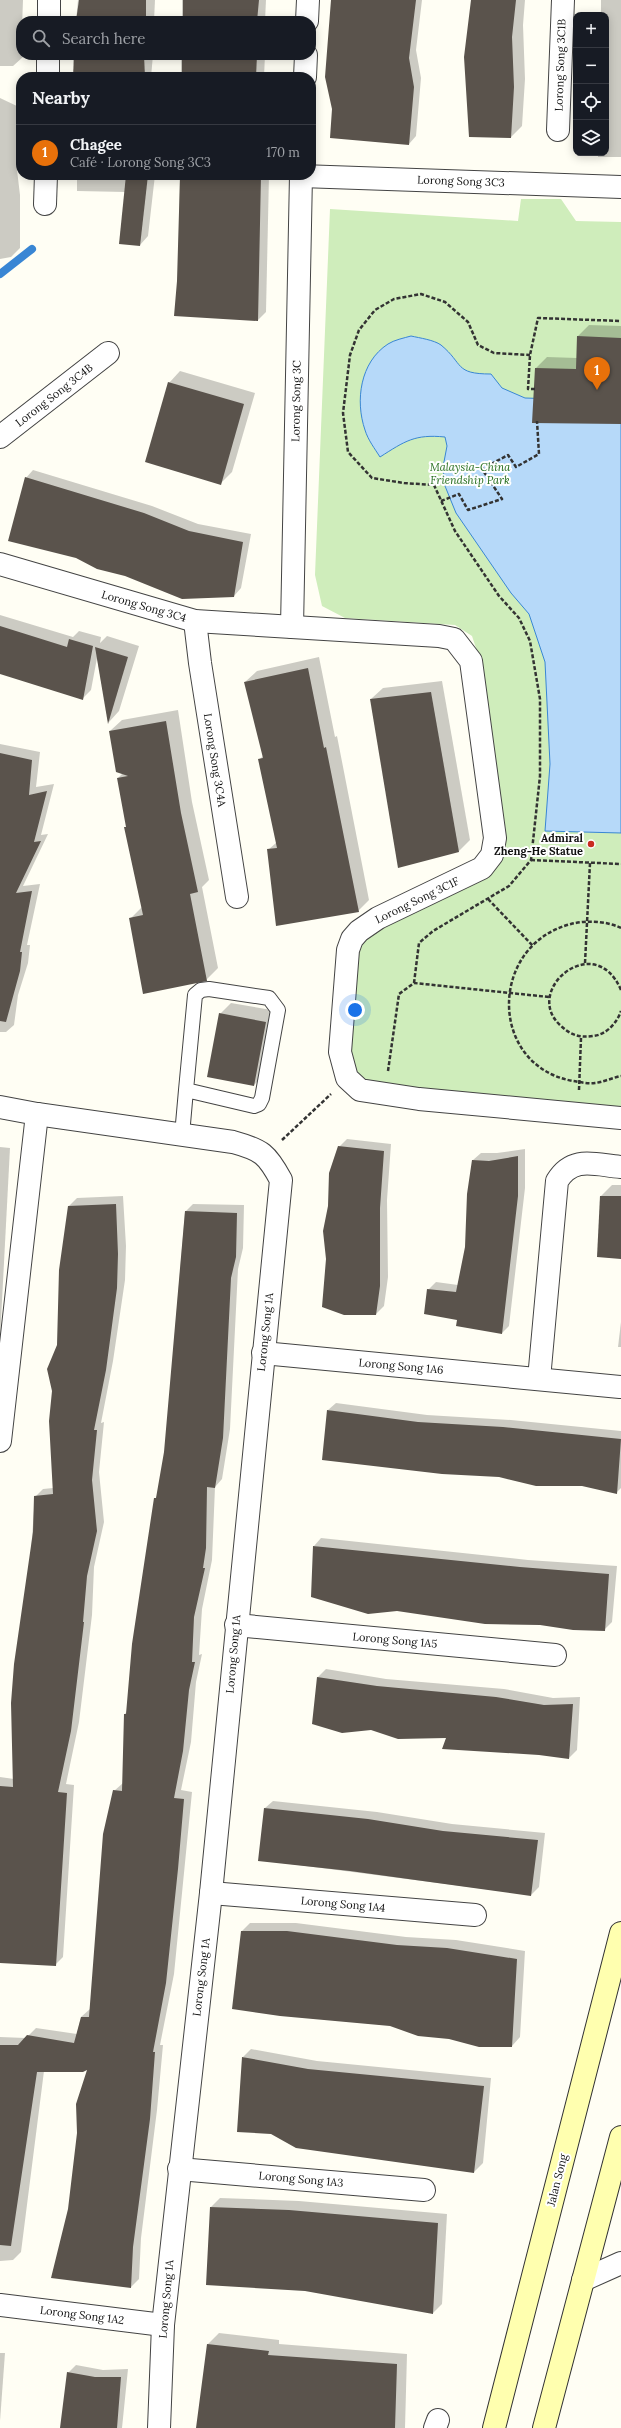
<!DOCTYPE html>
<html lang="en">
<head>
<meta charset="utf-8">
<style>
  :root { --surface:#171b24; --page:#20242c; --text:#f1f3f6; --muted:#9ea1a6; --line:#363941; --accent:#7c3aed }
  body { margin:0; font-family:Lora,serif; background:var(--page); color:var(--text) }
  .controls { position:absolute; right:12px; top:12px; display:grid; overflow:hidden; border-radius:8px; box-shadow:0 2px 10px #0003 }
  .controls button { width:36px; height:36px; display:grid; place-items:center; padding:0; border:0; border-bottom:1px solid var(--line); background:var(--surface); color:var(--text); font:20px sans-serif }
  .you { position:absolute; left:355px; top:1010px; width:14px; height:14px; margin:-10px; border:3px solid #fff; border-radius:50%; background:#1a73e8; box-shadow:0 0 0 6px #1a73e833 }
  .badge { display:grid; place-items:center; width:26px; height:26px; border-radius:50%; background:var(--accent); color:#fff; font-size:13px; font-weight:700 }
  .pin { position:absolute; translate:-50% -33px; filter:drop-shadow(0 1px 2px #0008) }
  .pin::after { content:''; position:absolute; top:21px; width:14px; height:12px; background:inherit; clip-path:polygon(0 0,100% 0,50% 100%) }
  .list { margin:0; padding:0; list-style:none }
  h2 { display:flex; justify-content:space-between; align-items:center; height:52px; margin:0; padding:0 16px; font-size:17px }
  h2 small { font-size:13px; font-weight:400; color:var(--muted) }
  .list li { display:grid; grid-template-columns:26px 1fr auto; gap:12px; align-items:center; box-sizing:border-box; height:56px; padding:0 16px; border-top:1px solid var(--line) }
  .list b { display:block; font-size:15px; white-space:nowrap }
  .list p { margin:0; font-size:13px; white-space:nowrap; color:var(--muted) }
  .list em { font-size:13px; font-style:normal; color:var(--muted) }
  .icon { flex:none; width:22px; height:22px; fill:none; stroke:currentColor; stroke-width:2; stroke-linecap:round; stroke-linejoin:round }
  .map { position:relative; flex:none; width:621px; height:2428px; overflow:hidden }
  .search { position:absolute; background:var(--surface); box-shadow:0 2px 10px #0003; left:16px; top:16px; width:300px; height:44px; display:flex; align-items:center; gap:10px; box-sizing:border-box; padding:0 14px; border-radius:16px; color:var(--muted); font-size:15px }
  .panel { position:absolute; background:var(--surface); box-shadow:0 2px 10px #0003; left:16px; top:72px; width:300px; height:108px; border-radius:16px }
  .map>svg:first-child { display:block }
  .green { fill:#cfedbb }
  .water { fill:#b6d9f9; stroke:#3986d4 }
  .shadow { fill:#0003 }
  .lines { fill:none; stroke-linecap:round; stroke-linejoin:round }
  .stream { stroke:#3986d4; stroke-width:8 }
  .building { fill:#5a534c }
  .lane-casing { stroke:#444; stroke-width:16 }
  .street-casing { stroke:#444; stroke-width:24 }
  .secondary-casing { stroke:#333; stroke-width:24 }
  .path { stroke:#333; stroke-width:2.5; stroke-dasharray:4 2; stroke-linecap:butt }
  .lane { stroke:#fff; stroke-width:14 }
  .street { stroke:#fff; stroke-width:22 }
  .secondary { stroke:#ffffaf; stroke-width:22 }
  .poi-dot { fill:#c92b20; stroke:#fff; stroke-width:1.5 }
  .labels { text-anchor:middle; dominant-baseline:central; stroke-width:4; stroke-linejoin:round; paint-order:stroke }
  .street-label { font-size:11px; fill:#111; stroke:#fff }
  .park-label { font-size:11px; font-style:italic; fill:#246d1c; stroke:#fff }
  .poi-label { font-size:11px; font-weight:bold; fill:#111; stroke:#fff; text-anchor:end }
</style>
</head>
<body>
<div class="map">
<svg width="621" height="2428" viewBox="0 0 621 2428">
  <rect width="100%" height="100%" fill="#fffef4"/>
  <polygon class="green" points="521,199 561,199 576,221 621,222 621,1109 412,1087 374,1089 350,1073 353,953 363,935 479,878 500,863 506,832 481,663 472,636 455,625 345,618 322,606 315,575 330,209 518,221"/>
  <path class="water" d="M411,336C420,338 434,340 441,345C464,364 454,374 491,374L502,388L525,398L621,401V833L545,831L550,764L545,662L529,614L511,593L456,513L445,486L443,467L447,446L445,437C415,434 405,441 380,457C375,449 368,440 365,430C355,401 360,362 388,344C394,340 404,338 411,336Z"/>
  <g class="shadow">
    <polygon points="0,0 23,0 21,55 23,57 13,66 0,66"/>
    <polygon points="78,0 155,0 154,21 76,21"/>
    <polygon points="182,0 266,0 265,21 182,21"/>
    <polygon points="332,0 422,0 416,50 421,78 416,136 409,144 333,109"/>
    <polygon points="472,0 525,0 523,25 525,79 522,126 511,137"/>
    <polygon points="601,0 621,0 621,157 598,157 598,153 606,153 606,15 601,15"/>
    <polygon points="73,55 153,55 151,77 75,77"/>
    <polygon points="181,55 265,55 264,77 181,77"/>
    <polygon points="0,98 19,107 17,170 20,195 20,248 11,257 0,259"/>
    <polygon points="77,175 155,175 148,236 140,245 125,192 77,191"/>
    <polygon points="180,175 269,175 266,312 258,320 178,281"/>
    <polygon points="589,325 621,326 621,423 536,368 547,357 577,358 578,336"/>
    <polygon points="180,371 255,393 232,472 221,483 169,383"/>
    <polygon points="33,470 152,506 198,524 251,534 241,588 234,596 26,478"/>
    <polygon points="0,615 73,637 79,631 101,637 100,643 107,636 139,646 119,711 109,722 97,658 91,690 82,699 0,673"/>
    <polygon points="319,657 335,737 337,736 369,900 358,911 268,850 277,842 259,760 263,756 245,682 257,671"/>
    <polygon points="442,681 470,840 458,852 371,699 383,688"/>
    <polygon points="178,710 192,802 209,880 202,887 218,968 206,980 130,919 142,907 125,828 127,826 118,778 123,773 110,731 122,720"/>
    <polygon points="0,744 40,752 36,787 54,784 41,835 48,834 23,886 40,884 27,945 30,945 28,963 18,995 14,1025 6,1032 0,1032"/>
    <polygon points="231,1003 277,1011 265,1074 254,1085 220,1014"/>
    <polygon points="347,1139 391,1144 387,1200 388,1277 384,1306 376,1314 339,1147"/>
    <polygon points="0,1147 10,1148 0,1339"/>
    <polygon points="525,1149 525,1188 509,1326 502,1333 458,1319 428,1290 436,1282 458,1285 466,1247 473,1160 481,1153 497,1153"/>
    <polygon points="612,1185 621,1185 621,1258 601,1196"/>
    <polygon points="123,1196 126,1246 125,1280 113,1361 101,1423 104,1422 99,1472 104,1522 94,1567 92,1615 79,1722 66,1784 74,1785 63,1957 55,1965 0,1962 0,1777 14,1779 35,1497 43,1489 53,1488 58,1345 69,1206 77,1198"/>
    <polygon points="193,1204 244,1205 243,1248 238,1269 230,1429 222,1479 215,1487 212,1560 202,1609 199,1655 202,1654 196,1682 191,1742 181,1790 192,1792 174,1974 160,2045 163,2045 157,2110 141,2238 139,2279 131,2287 69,2209 89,2068 44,2071 21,2252 13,2260 0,2261 0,2037 26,2038 36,2028 77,2034 81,2017 90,2009 114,1791 123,1783 125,1714 127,1711 155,1499 157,1496 165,1452 185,1212"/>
    <polygon points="621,1322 621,1347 618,1347"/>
    <polygon points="336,1403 427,1415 511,1420 621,1431 621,1488 617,1492 328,1410"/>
    <polygon points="321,1538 528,1560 617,1566 612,1622 604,1630 314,1546"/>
    <polygon points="326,1669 386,1679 504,1689 553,1698 580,1697 577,1750 569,1758 447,1737 313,1723 318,1677"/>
    <polygon points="273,1801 377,1812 452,1824 545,1833 539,1887 531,1895 259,1860 265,1808"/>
    <polygon points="250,1923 296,1923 406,1937 456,1940 525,1951 520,2037 512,2046 242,1931"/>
    <polygon points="251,2049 317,2061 491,2078 483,2163 474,2172 243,2057"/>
    <polygon points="220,2198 299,2201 447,2214 442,2304 433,2313 211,2207"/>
    <polygon points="219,2333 279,2340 279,2344 407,2354 405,2428 197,2428 208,2344"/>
    <polygon points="0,2353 5,2353 0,2421"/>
    <polygon points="76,2365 103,2370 128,2369 122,2428 61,2428 68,2373"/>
  </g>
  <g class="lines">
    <polyline class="stream" points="0,274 32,249"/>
  </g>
  <g class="building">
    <polygon points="79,0 146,0 146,21 76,21"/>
    <polygon points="183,0 259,0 257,21 183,21"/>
    <polygon points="331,0 416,0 409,58 414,87 409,145 330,138 332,109 325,77"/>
    <polygon points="471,0 516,0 512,37 514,87 511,138 469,137 464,57"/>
    <polygon points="74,55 144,55 145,77 73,77"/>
    <polygon points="182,55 257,55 256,77 182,77"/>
    <polygon points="126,175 148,175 140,246 119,244"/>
    <polygon points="182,175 261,175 258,321 174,316 177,281 180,177"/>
    <polygon points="577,336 621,338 621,424 532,423 535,368 576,369"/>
    <polygon points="168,382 244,404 221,485 145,462"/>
    <polygon points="25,477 144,513 189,531 243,542 234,597 182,599 125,576 97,569 76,558 8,541"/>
    <polygon points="0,626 67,647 69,639 93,646 83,700 0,674"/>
    <polygon points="95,647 128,657 108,724"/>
    <polygon points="308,668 324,748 326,747 359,912 276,926 267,849 277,848 258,759 263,758 244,682"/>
    <polygon points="431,692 459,852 398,868 370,699"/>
    <polygon points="166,721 181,813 198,892 190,894 207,981 143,994 129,918 143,915 124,827 126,827 117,778 128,776 116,772 109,731"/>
    <polygon points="0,753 32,760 29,795 47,791 34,842 41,841 16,893 32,891 20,952 22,952 20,971 6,1022 0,1021"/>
    <polygon points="219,1013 266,1022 254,1086 207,1077"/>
    <polygon points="338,1146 384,1151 380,1208 380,1286 376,1315 344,1315 322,1307 326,1259 323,1231 328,1206 329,1173"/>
    <polygon points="518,1156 518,1196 502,1334 456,1326 457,1320 424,1314 427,1289 456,1292 465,1247 467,1194 472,1160 489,1161"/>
    <polygon points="600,1196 621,1196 621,1259 597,1257"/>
    <polygon points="116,1204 118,1254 117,1288 106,1370 94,1430 97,1430 92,1480 97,1531 87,1576 83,1622 84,1622 71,1731 58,1792 67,1793 56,1966 0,1963 0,1786 13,1787 11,1703 14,1664 33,1532 34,1496 53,1494 49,1421 52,1391 47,1369 57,1345 59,1270 68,1206"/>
    <polygon points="185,1211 237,1213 236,1257 231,1278 223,1438 215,1488 207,1487 206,1548 203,1568 205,1568 194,1617 192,1662 195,1662 189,1690 183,1751 174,1798 184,1799 178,1869 166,1983 153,2052 155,2052 150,2119 133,2247 131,2288 51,2278 68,2209 77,2133 76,2104 87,2070 83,2072 37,2072 11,2246 0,2245 0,2045 18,2045 27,2035 74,2043 81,2017 89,2017 103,1834 113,1790 122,1791 124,1714 126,1714 132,1644 154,1498 156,1498 164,1452"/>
    <polygon points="327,1410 418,1422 503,1427 621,1439 617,1494 582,1486 536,1486 499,1477 442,1474 322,1460"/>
    <polygon points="313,1546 520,1567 609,1574 605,1631 573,1630 540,1625 485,1624 397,1611 368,1614 311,1597"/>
    <polygon points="317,1677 377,1686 496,1697 544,1705 573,1704 569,1759 539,1755 442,1749 446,1738 398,1739 371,1730 342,1733 312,1724"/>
    <polygon points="264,1808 368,1819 443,1831 538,1840 531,1896 350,1871 258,1861"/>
    <polygon points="241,1931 287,1931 397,1945 447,1948 517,1959 512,2047 479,2047 449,2039 418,2036 390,2026 280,2016 232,2009"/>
    <polygon points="242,2057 308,2069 484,2086 474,2173 296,2148 271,2134 237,2132"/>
    <polygon points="210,2207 289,2210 438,2223 433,2314 305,2291 206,2285"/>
    <polygon points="207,2344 269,2351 268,2355 397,2364 395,2428 196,2428"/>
    <polygon points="67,2372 95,2377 121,2377 117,2428 60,2428"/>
  </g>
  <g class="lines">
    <defs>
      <polyline id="lane" points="182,1135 186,1090 254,1106 259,1104 262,1098 278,1010 269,998 209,989 201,990 195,995 186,1090"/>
      <g id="street">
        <polyline points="49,21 49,0"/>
        <polyline points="307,21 308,0"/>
        <polyline points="48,77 48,55"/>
        <polyline points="305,77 306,55"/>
        <polyline points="558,130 563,0"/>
        <polyline points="301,176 621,187"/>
        <polyline points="45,204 46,175"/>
        <polyline points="0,437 108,353"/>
        <polyline points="0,564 195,621 439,636 454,639 471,661 495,838 492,855 482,868 378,918 359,931 352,939 348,950 340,1052 347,1078 360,1090 419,1099 621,1118"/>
        <polyline points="195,621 200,663 237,897"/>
        <polyline points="292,627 301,175"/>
        <path d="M0,1107L37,1114L233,1142C262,1150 267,1154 281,1180L211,1893L163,2325L159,2428"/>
        <polyline points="263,1353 620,1387"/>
        <path d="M539,1379L557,1181C573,1155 595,1165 621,1167"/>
        <polyline points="0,1441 37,1114"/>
        <polyline points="236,1625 555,1655"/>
        <polyline points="211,1893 475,1915"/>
        <polyline points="179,2169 424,2190"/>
        <polyline points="583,2280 621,2263"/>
        <polyline points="0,2305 163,2325"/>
        <polyline points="435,2428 438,2420"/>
      </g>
      <g id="secondary">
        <polyline points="494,2428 621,1933"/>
        <polyline points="544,2428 621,2137"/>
      </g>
    </defs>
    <use href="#lane" class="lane-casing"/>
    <use href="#street" class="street-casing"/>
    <use href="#secondary" class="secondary-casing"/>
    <g class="path">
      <polyline points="535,389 528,389 530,355 538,318 621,321"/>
      <polyline points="441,501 459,494 468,510 502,499 482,469 508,455 516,467 539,454 537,421"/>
      <polyline points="531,860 621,864"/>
      <polyline points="488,899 533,946"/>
      <path d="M621,928C607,921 586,920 571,924C488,945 488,1066 573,1081C580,1082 588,1084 595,1083C603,1082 612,1078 621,1076"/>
      <polyline points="585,963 590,863"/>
      <polyline points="414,983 419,943 433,931 509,886 531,860 540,776 540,699 530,641 519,618 499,596 455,531 434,485 404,483 372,478 348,452 343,413 350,355 359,330 375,310 394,299 421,294 445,302 468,322 478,345 494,353 530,355"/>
      <path d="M621,990C595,929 522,990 560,1025C570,1035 580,1038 593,1036C606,1035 617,1023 621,1011"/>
      <polyline points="388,1071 399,994 414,983 549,997"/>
      <polyline points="579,1090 581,1038"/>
      <polyline points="282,1140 331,1094"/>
    </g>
    <use href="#lane" class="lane"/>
    <use href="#street" class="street"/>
    <use href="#secondary" class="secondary"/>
  </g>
  <circle class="poi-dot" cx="591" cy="844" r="4"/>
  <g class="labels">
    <g class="street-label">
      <text transform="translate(560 65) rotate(-88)">Lorong Song 3C1B</text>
      <text transform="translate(461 181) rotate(2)">Lorong Song 3C3</text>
      <text transform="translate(54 395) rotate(-38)">Lorong Song 3C4B</text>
      <text transform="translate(296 401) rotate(-89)">Lorong Song 3C</text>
      <text transform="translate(144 606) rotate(16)">Lorong Song 3C4</text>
      <text transform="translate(215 760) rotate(81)">Lorong Song 3C4A</text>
      <text transform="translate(417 900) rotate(-26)">Lorong Song 3C1F</text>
      <text transform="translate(265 1332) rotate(-84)">Lorong Song 1A</text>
      <text transform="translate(401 1366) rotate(5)">Lorong Song 1A6</text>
      <text transform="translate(395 1640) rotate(5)">Lorong Song 1A5</text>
      <text transform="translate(233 1654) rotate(-85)">Lorong Song 1A</text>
      <text transform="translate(343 1904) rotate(5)">Lorong Song 1A4</text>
      <text transform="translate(201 1977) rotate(-83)">Lorong Song 1A</text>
      <text transform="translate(301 2179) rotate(5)">Lorong Song 1A3</text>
      <text transform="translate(557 2180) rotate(-76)">Jalan Song</text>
      <text transform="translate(166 2299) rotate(-85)">Lorong Song 1A</text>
      <text transform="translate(82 2315) rotate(7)">Lorong Song 1A2</text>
    </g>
    <g class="park-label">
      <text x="470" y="467">Malaysia-China<tspan x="470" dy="13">Friendship Park</tspan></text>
    </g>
    <g class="poi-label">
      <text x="583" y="838">Admiral<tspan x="583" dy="13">Zheng-He Statue</tspan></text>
    </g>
  </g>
</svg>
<div class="controls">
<button>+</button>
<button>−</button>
<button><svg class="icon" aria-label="locate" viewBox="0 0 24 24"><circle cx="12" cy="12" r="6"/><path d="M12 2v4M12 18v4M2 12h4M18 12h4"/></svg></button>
<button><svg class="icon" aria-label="layers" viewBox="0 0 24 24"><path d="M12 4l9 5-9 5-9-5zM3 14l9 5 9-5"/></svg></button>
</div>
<div class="you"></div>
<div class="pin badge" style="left:597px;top:390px;background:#e8710a">1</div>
<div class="search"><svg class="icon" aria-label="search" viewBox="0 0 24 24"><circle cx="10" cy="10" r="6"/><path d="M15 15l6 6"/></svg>Search here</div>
<section class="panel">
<h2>Nearby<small></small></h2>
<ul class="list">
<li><span class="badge" style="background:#e8710a">1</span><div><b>Chagee</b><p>Café · Lorong Song 3C3</p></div><em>170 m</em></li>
</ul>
</section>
</div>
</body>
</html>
